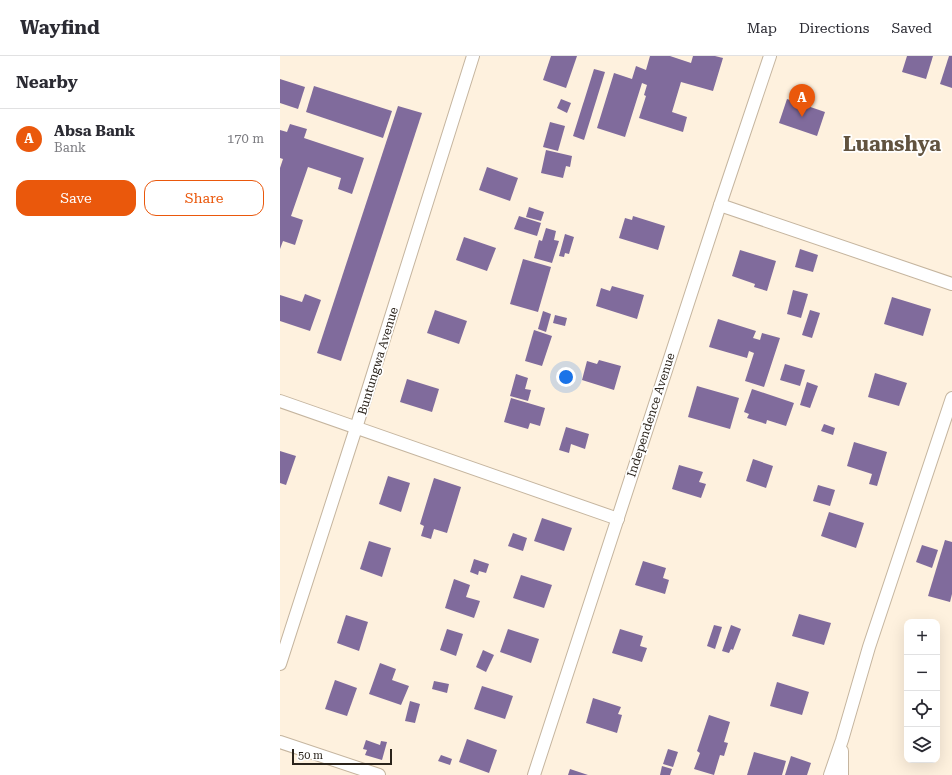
<!DOCTYPE html>
<html lang="en">
<head>
<meta charset="utf-8">
<style>
  :root { --surface:#fff; --page:#f2f2f3; --text:#2b2b33; --muted:#7c7c81; --line:#e1e1e2; --accent:#ea580c }
  body { margin:0; font-family:"Roboto Serif",serif; background:var(--page); color:var(--text) }
  .controls { position:absolute; right:12px; bottom:12px; display:grid; overflow:hidden; border-radius:8px; box-shadow:0 4px 16px #0002 }
  .controls button { width:36px; height:36px; display:grid; place-items:center; padding:0; border:0; border-bottom:1px solid var(--line); background:var(--surface); color:var(--text); font:20px sans-serif }
  .scale { position:absolute; left:12px; bottom:10px; width:100px; box-sizing:border-box; padding-left:4px; border:2px solid #2a231b; border-top:0; font-size:11px; line-height:14px; white-space:nowrap; color:#2a231b; -webkit-text-stroke:3px #fff; paint-order:stroke }
  .you { position:absolute; left:286px; top:321px; width:14px; height:14px; margin:-10px; border:3px solid #fff; border-radius:50%; background:#1a73e8; box-shadow:0 0 0 6px #1a73e833 }
  .badge { display:grid; place-items:center; width:26px; height:26px; border-radius:50%; background:var(--accent); color:#fff; font-size:13px; font-weight:700 }
  .pin { position:absolute; translate:-50% -33px; filter:drop-shadow(0 1px 2px #0008) }
  .pin::after { content:''; position:absolute; top:21px; width:14px; height:12px; background:inherit; clip-path:polygon(0 0,100% 0,50% 100%) }
  .list { margin:0; padding:0; list-style:none }
  h2 { display:flex; justify-content:space-between; align-items:center; height:52px; margin:0; padding:0 16px; font-size:17px }
  h2 small { font-size:13px; font-weight:400; color:var(--muted) }
  .list li { display:grid; grid-template-columns:26px 1fr auto; gap:12px; align-items:center; box-sizing:border-box; height:60px; padding:0 16px; border-top:1px solid var(--line) }
  .list b { display:block; font-size:15px; white-space:nowrap }
  .list p { margin:0; font-size:13px; white-space:nowrap; color:var(--muted) }
  .list em { font-size:13px; font-style:normal; color:var(--muted) }
  .actions { display:flex; gap:8px; padding:12px 16px }
  .actions a { flex:1; padding:9px 0; border:1px solid var(--accent); border-radius:12px; text-align:center; font-size:14px; color:var(--accent) }
  .actions .main { background:var(--accent); color:#fff }
  .icon { flex:none; width:22px; height:22px; fill:none; stroke:currentColor; stroke-width:2; stroke-linecap:round; stroke-linejoin:round }
  .map { position:relative; flex:none; width:672px; height:719px; overflow:hidden }
  header { display:flex; align-items:center; gap:24px; box-sizing:border-box; height:56px; padding:0 20px; background:var(--surface); border-bottom:1px solid var(--line) }
  header strong { font-size:19px }
  nav { display:flex; gap:22px; margin-inline-start:auto; font-size:14px }
  main { display:flex }
  aside { flex:1; background:var(--surface) }
  .map>svg:first-child { display:block }
  .building { fill:#806b9c }
  .lines { fill:none; stroke-linecap:round; stroke-linejoin:round }
  .minor-casing { stroke:#c5b59f; stroke-width:14 }
  .minor { stroke:#fff; stroke-width:12 }
  .labels { text-anchor:middle; dominant-baseline:central; stroke-width:3.5; stroke-linejoin:round; paint-order:stroke }
  .street-label { font-size:12px; fill:#2a231b; stroke:#fff }
  .town-label { font-size:20px; font-weight:bold; fill:#61533f; stroke:#fff }
</style>
</head>
<body>
<header>
<strong>Wayfind</strong>
<nav><a>Map</a><a>Directions</a><a>Saved</a></nav>
</header>
<main>
<aside>
<h2>Nearby<small></small></h2>
<ul class="list">
<li><span class="badge">A</span><div><b>Absa Bank</b><p>Bank</p></div><em>170 m</em></li>
</ul>
<div class="actions"><a class="main">Save</a><a>Share</a></div>
</aside>
<div class="map">
<svg width="672" height="719" viewBox="0 0 672 719">
  <rect width="100%" height="100%" fill="#fef1de"/>
  <g class="building">
    <polygon points="271,0 297,0 286,32 263,24"/>
    <polygon points="370,0 390,0 411,7 413,0 435,0 443,2 433,35 401,26 392,56 407,61 403,76 359,62 366,40 364,39 367,29 362,27 345,81 317,72 334,17 352,23 356,10 366,14"/>
    <polygon points="627,0 653,0 646,23 622,16"/>
    <polygon points="669,0 672,0 672,32 660,28"/>
    <polygon points="314,13 325,16 304,84 293,80"/>
    <polygon points="0,23 25,31 18,53 0,47"/>
    <polygon points="34,30 112,55 103,82 26,56"/>
    <polygon points="281,43 291,47 287,57 277,52"/>
    <polygon points="507,43 545,56 537,80 499,67"/>
    <polygon points="118,50 142,57 61,305 37,297"/>
    <polygon points="270,66 285,70 278,95 263,91"/>
    <polygon points="10,68 27,73 24,82 84,102 72,138 58,133 61,122 28,111 11,160 23,164 15,189 3,185 0,193 0,112 3,103 0,102 0,74 7,76"/>
    <polygon points="266,94 292,100 290,111 286,110 283,122 261,117"/>
    <polygon points="207,111 238,122 230,145 199,134"/>
    <polygon points="249,151 264,156 261,165 246,161"/>
    <polygon points="239,160 261,167 257,180 234,173"/>
    <polygon points="353,160 385,170 378,194 339,182 345,162 352,164"/>
    <polygon points="266,172 276,175 274,184 279,185 272,207 254,202 259,184 262,185"/>
    <polygon points="285,178 294,181 289,198 285,197 284,201 279,200"/>
    <polygon points="184,181 216,192 207,215 176,204"/>
    <polygon points="520,193 538,199 533,216 515,211"/>
    <polygon points="460,194 496,205 487,235 474,231 475,228 452,220"/>
    <polygon points="243,203 271,211 258,256 230,248"/>
    <polygon points="332,230 364,239 357,263 316,250 321,232 330,235"/>
    <polygon points="513,234 528,238 521,262 507,258"/>
    <polygon points="25,238 41,244 30,275 0,265 0,239 22,246"/>
    <polygon points="612,241 651,253 643,280 604,268"/>
    <polygon points="155,254 187,265 179,288 147,277"/>
    <polygon points="530,254 540,257 532,282 522,279"/>
    <polygon points="263,255 271,258 266,276 258,273"/>
    <polygon points="275,259 287,262 285,270 273,267"/>
    <polygon points="438,263 476,275 473,282 480,284 482,277 500,282 484,331 465,325 474,297 469,295 467,302 429,291"/>
    <polygon points="254,274 272,280 262,310 245,305"/>
    <polygon points="319,304 341,310 334,334 302,324 307,305 317,308"/>
    <polygon points="505,308 525,314 520,330 500,324"/>
    <polygon points="595,317 627,327 619,350 588,341"/>
    <polygon points="236,318 248,322 245,333 251,334 248,345 230,340"/>
    <polygon points="127,323 159,333 152,356 120,346"/>
    <polygon points="527,326 538,330 530,352 520,349"/>
    <polygon points="417,330 459,342 450,373 408,361"/>
    <polygon points="472,333 514,347 506,370 487,364 486,368 467,362 469,358 464,356"/>
    <polygon points="231,342 265,352 260,370 250,367 248,373 224,366"/>
    <polygon points="544,368 555,372 553,379 541,375"/>
    <polygon points="286,371 309,378 305,393 291,388 289,397 279,394"/>
    <polygon points="574,386 607,396 597,430 589,428 592,418 567,410"/>
    <polygon points="0,395 16,400 6,429 0,427"/>
    <polygon points="473,403 493,410 486,432 466,425"/>
    <polygon points="399,409 423,416 419,426 426,428 421,442 392,433"/>
    <polygon points="108,420 130,427 121,456 99,448"/>
    <polygon points="154,422 181,431 167,477 154,473 151,483 141,480 144,470 140,468"/>
    <polygon points="538,429 555,434 550,450 533,445"/>
    <polygon points="549,456 584,467 576,492 541,480"/>
    <polygon points="262,462 292,472 284,495 254,485"/>
    <polygon points="233,477 247,482 243,495 228,490"/>
    <polygon points="665,484 672,486 672,538 670,546 648,540"/>
    <polygon points="89,485 111,492 102,521 80,513"/>
    <polygon points="642,489 658,494 652,512 636,506"/>
    <polygon points="194,503 209,508 206,517 199,515 198,519 190,516"/>
    <polygon points="363,505 386,512 383,522 389,524 385,538 355,529"/>
    <polygon points="241,519 272,529 264,552 233,542"/>
    <polygon points="174,523 190,529 186,541 200,545 194,562 165,552"/>
    <polygon points="519,558 551,567 544,589 512,580"/>
    <polygon points="66,559 88,566 79,595 57,587"/>
    <polygon points="434,569 442,571 435,593 427,590"/>
    <polygon points="451,569 461,573 453,594 451,593 449,597 442,595"/>
    <polygon points="167,573 183,578 176,600 160,594"/>
    <polygon points="228,573 259,583 251,607 220,596"/>
    <polygon points="340,573 363,580 360,590 367,592 362,606 332,597"/>
    <polygon points="203,594 214,599 206,616 196,611"/>
    <polygon points="100,607 116,613 112,624 129,630 121,649 89,638"/>
    <polygon points="55,624 77,632 67,660 45,653"/>
    <polygon points="154,625 169,628 167,637 152,633"/>
    <polygon points="497,626 529,636 522,659 490,650"/>
    <polygon points="202,630 233,640 225,663 194,653"/>
    <polygon points="313,642 341,651 338,658 342,659 337,677 306,667"/>
    <polygon points="130,645 140,648 135,667 125,665"/>
    <polygon points="429,659 450,666 444,686 448,687 444,700 440,699 434,719 414,713 420,697 417,695"/>
    <polygon points="187,683 217,694 209,717 179,706"/>
    <polygon points="86,684 100,689 101,685 107,686 102,704 85,699 87,694 83,693"/>
    <polygon points="388,693 398,696 393,711 383,708"/>
    <polygon points="474,696 506,705 502,719 467,719"/>
    <polygon points="161,699 172,703 170,709 158,705"/>
    <polygon points="511,700 531,707 527,719 505,719"/>
    <polygon points="382,710 392,713 390,719 380,719"/>
    <polygon points="290,713 308,719 288,719"/>
  </g>
  <g class="lines">
    <defs>
      <g id="minor">
        <polyline points="440,149 672,228"/>
        <polyline points="0,345 338,463"/>
        <polyline points="0,608 76,372 193,0"/>
        <polyline points="0,686 99,719"/>
        <polyline points="254,719 440,149 490,0"/>
        <polyline points="550,719 562,684 589,591 672,342"/>
        <polyline points="562,719 562,695"/>
      </g>
    </defs>
    <use href="#minor" class="minor-casing"/>
    <use href="#minor" class="minor"/>
  </g>
  <g class="labels">
    <g class="street-label">
      <text transform="translate(98 305) rotate(-73)">Buntungwa Avenue</text>
      <text transform="translate(371 359) rotate(-72)">Independence Avenue</text>
    </g>
    <g class="town-label">
      <text x="612" y="88">Luanshya</text>
    </g>
  </g>
</svg>
<div class="controls">
<button>+</button>
<button>−</button>
<button><svg class="icon" aria-label="locate" viewBox="0 0 24 24"><circle cx="12" cy="12" r="6"/><path d="M12 2v4M12 18v4M2 12h4M18 12h4"/></svg></button>
<button><svg class="icon" aria-label="layers" viewBox="0 0 24 24"><path d="M12 4l9 5-9 5-9-5zM3 14l9 5 9-5"/></svg></button>
</div>
<div class="scale">50 m</div>
<div class="you"></div>
<div class="pin badge" style="left:522px;top:61px">A</div>
</div>
</main>
</body>
</html>
